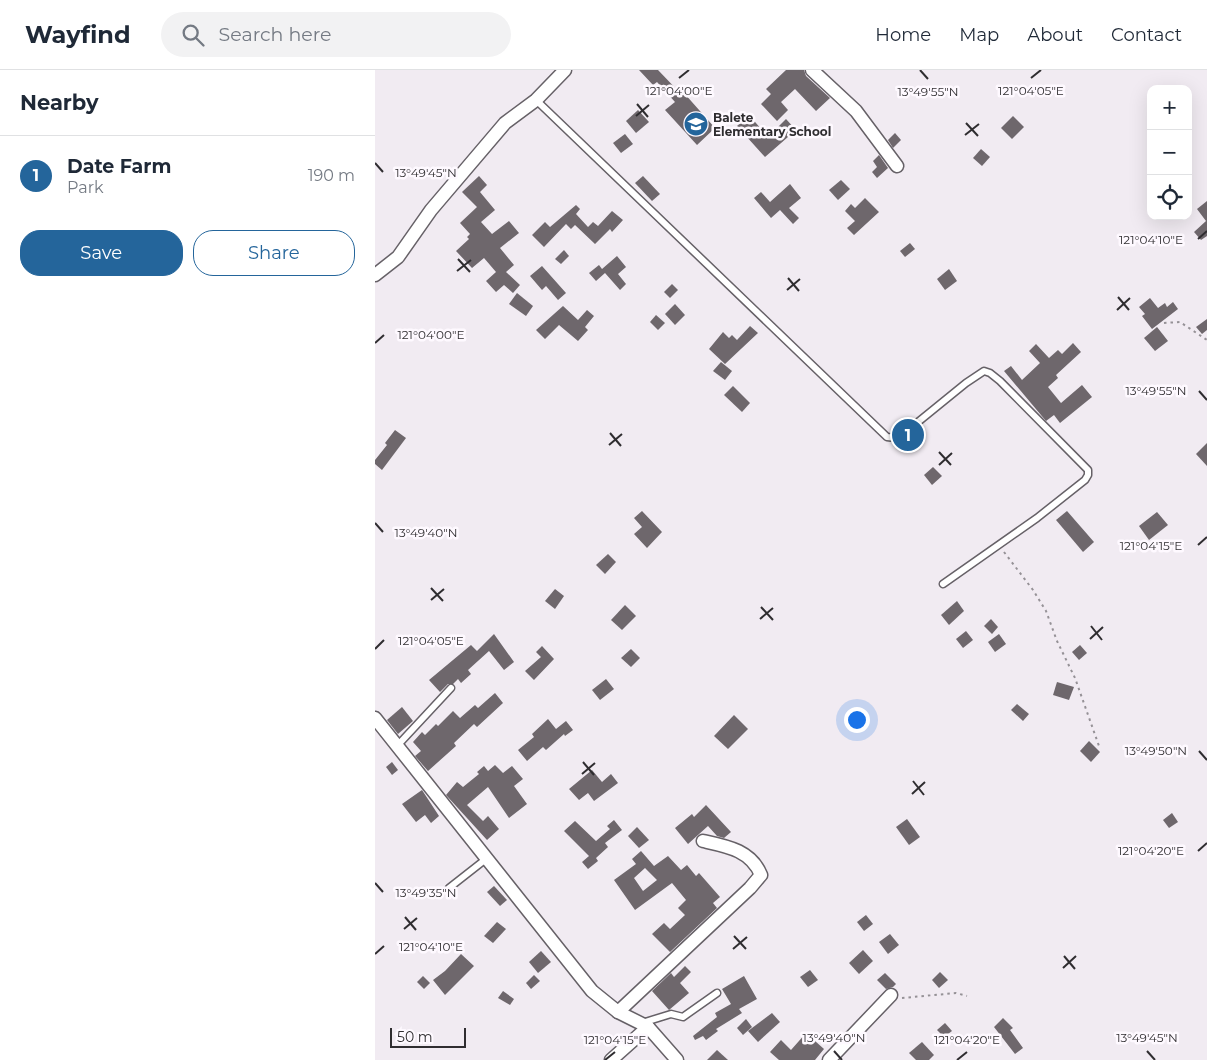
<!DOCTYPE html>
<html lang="en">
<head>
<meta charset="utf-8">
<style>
  :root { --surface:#fff; --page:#f2f2f3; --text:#1f2937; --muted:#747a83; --line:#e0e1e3; --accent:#24659b }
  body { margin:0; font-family:Montserrat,sans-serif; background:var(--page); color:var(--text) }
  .controls { position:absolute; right:15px; top:15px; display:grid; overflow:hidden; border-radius:10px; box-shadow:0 5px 20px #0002 }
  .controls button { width:45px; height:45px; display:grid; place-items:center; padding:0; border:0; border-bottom:1px solid var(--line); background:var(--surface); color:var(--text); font:25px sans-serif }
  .scale { position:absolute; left:15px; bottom:12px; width:76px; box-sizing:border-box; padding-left:5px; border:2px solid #2f2d30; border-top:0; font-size:14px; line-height:18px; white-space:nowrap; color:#2f2d30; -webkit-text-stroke:4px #fef9ff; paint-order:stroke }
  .you { position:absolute; left:481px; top:649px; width:18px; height:18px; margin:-12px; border:4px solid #fff; border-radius:50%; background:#1a73e8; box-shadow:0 0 0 8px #1a73e833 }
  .badge { display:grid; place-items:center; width:32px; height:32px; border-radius:50%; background:var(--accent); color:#fff; font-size:16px; font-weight:700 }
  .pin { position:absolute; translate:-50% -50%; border:2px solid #fff; box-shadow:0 1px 5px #0006 }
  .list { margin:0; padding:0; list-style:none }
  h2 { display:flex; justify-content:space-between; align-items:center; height:65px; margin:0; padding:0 20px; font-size:21px }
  h2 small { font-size:16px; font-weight:400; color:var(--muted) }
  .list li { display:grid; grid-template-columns:32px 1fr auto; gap:15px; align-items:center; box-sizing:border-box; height:80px; padding:0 20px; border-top:1px solid var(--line) }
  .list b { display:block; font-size:19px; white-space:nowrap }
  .list p { margin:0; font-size:16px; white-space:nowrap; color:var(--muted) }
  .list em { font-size:16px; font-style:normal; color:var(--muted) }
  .actions { display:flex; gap:10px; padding:15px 20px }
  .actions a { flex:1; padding:11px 0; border:1px solid var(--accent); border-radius:20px; text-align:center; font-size:18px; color:var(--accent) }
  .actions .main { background:var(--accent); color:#fff }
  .icon { flex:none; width:28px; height:28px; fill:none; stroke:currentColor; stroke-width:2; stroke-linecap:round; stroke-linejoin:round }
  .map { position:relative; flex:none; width:832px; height:990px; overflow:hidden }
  header { display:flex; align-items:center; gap:30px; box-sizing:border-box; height:70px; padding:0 25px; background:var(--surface); border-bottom:1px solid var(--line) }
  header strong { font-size:24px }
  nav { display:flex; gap:28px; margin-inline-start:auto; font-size:18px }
  .search { width:350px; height:45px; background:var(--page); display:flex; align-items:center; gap:12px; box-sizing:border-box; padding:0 18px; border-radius:28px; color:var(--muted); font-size:19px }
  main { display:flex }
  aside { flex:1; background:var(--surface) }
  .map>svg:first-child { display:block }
  .building { fill:#6e676c; fill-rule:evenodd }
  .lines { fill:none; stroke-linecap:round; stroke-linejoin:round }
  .lane-casing { stroke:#666167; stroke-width:9 }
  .street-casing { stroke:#666167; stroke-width:15 }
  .path { stroke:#959196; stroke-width:2; stroke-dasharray:2.5 4; stroke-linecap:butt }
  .lane { stroke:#fff; stroke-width:6 }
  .street { stroke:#fff; stroke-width:12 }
  .ticks { fill:none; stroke:#2f2d30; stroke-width:2 }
  .labels { text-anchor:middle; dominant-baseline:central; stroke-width:5; stroke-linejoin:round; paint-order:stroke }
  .poi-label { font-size:12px; font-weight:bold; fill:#2f2d30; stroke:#fef9ff; text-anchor:start }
  .ticks-label { font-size:12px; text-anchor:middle; fill:#2f2d30; stroke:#fef9ff; stroke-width:5; stroke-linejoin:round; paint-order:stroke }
</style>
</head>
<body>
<header>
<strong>Wayfind</strong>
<div class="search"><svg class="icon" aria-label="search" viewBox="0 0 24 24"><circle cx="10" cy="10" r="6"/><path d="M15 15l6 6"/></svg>Search here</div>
<nav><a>Home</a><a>Map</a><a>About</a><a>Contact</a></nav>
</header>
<main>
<aside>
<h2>Nearby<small></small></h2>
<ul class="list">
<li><span class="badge">1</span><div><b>Date Farm</b><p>Park</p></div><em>190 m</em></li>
</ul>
<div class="actions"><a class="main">Save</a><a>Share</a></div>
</aside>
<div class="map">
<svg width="832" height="990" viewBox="0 0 832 990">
  <rect width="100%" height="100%" fill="#f1ebf2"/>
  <g class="building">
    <polygon points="264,0 283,0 307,25 309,23 340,58 322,75 290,40 300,32 282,12 278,15"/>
    <polygon points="411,0 429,0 431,6 455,28 441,41 420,19 406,32 413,40 402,51 386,34 396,24 391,19"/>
    <polygon points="263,40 274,52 261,63 251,51"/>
    <polygon points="374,45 393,67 411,49 421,60 390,87 362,56"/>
    <polygon points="638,46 649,57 637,69 626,58"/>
    <polygon points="520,63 526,70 518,78 513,70"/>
    <polygon points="250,64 258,74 246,83 238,73"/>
    <polygon points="606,79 615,87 607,96 598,88"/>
    <polygon points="504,85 513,98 502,108 497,102 502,97 498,91"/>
    <polygon points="104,106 112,115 105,122 120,140 106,152 117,164 134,151 144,163 125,178 139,195 131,202 145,215 138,223 129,215 121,222 111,211 121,202 109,188 97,198 81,181 94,169 92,167 95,164 85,153 102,137 87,122"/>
    <polygon points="268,106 285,124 277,131 260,113"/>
    <polygon points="466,110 475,119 463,130 454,120"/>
    <polygon points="415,114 426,128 414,138 424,148 418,154 405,140 396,148 379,128 386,122 395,132"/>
    <polygon points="490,128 504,142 479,165 472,158 480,151 470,141 476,134 480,138"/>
    <polygon points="832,131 832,166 826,170 819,162 831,151 822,139"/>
    <polygon points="201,135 205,139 201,144 213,157 218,152 223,156 237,141 248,150 237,162 235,159 220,174 200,155 196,159 191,154 169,177 157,165 170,152 175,157"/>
    <polygon points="535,173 540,179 530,187 525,181"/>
    <polygon points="189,180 194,186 186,194 180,189"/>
    <polygon points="242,186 251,197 243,204 251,214 245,220 230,203 221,211 214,203 224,195 227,199"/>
    <polygon points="167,196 191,223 183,230 171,216 167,220 155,206"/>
    <polygon points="574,199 582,211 570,220 562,209"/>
    <polygon points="297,214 303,220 295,228 289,222"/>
    <polygon points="142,223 158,236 151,246 134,234"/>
    <polygon points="775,228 783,238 790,233 792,237 798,232 803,239 777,259 767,246 770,244 764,237"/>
    <polygon points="300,234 310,245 300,255 290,244"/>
    <polygon points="188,236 203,250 212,240 219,246 210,257 213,260 203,271 184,255 170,269 161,260"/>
    <polygon points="281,245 290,253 283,260 275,252"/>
    <polygon points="832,249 832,260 827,264 821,257"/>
    <polygon points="375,256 383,263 350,294 334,279 348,262 354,268 357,265 362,270"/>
    <polygon points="782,257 793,271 780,281 769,268"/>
    <polygon points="698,273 706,282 681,305 683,308 673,317 686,333 707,315 717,327 685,353 679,345 671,351 629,301 636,296 647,310 665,293 654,281 661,274 674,288 683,280 687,284"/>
    <polygon points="346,292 357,301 350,310 338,301"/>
    <polygon points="358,316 375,333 367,342 349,325"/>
    <polygon points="20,360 31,368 7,400 0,394 0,390 12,375 10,373"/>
    <polygon points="832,373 832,396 821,384"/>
    <polygon points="558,397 567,406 557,415 549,405"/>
    <polygon points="267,441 287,462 272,478 259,464 267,457 259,448"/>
    <polygon points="692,441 719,472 708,482 681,450"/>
    <polygon points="782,442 793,455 774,470 764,456"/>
    <polygon points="233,484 241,492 230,504 221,495"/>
    <polygon points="180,519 189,526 180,539 170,531"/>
    <polygon points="582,531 589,541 574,555 566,545"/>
    <polygon points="250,535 261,546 247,560 236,550"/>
    <polygon points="616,549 623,557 617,564 609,556"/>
    <polygon points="591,561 598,570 588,578 581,569"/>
    <polygon points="119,564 139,592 129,600 114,581 93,600 96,604 86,613 83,609 78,614 73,614 65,622 54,610 96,575 102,581"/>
    <polygon points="624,564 631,574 620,582 613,572"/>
    <polygon points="705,575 712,583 704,590 697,582"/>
    <polygon points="167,576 179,589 159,610 150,601 166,587 161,582"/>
    <polygon points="256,579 265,588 256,597 246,588"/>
    <polygon points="231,609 239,619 225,630 217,620"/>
    <polygon points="682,612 699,617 694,630 678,625"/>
    <polygon points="120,623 128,633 102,657 99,654 79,673 81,676 53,701 40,686 46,681 38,672 47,662 50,665 61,654 63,656 78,641 85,648 100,635 103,638"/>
    <polygon points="642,634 654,644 648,651 636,640"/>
    <polygon points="27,637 38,651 23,664 12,650"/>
    <polygon points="359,645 373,659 353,679 339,666"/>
    <polygon points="173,649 181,659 191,651 198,660 190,666 189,664 171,680 168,677 152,691 143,680 159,667 157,664"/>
    <polygon points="714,671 725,682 716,692 705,681"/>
    <polygon points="17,692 23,700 17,705 11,697"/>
    <polygon points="120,695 128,703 137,696 148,709 139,716 152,734 134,748 113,717 92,735 108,751 113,746 124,759 112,770 71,725 82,712 88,717 104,704 102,702 109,696 113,701"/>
    <polygon points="217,700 227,712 236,704 243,713 219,731 213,723 204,730 194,719"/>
    <polygon points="47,720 64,746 56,753 50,745 41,752 27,734"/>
    <polygon points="331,735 356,762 349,768 342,766 333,756 313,774 300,758 317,744 319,747"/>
    <polygon points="797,743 803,752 794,758 788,750"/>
    <polygon points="532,749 545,767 534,775 521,757"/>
    <polygon points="239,750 247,760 230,773 233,777 221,788 223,791 213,799 207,792 214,786 189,761 200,751 221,771 235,759 232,756"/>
    <polygon points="262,757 274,770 264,778 253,766"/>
    <path d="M266,781L279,796L293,786L306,800L312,795L321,806L324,803L345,827L338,833L342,838L295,882L277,864L289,853L295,859L310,845L303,838L311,830L297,813L260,840L239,810L261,794L257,789ZM270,798L282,810L268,821L259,808Z"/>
    <polygon points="119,816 132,830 125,836 112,822"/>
    <polygon points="491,845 498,854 489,861 482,852"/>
    <polygon points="122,852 131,859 118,873 109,866"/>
    <polygon points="515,864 524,875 513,884 504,872"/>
    <polygon points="488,880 498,891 484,904 474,893"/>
    <polygon points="166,881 176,892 163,903 154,892"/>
    <polygon points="86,884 99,896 70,925 58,910 70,901"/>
    <polygon points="310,896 316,902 305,913 314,923 294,940 277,921 296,903 299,907"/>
    <polygon points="435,900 443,910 433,917 425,907"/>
    <polygon points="565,902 573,910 564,918 557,910"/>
    <polygon points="510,903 521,914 518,917 511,919 502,910"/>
    <polygon points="159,905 165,911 156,919 151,913"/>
    <polygon points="48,906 55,913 49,919 42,912"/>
    <polygon points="369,906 382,929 364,939 367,943 341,959 343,961 331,970 328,966 320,970 318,966 342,947 340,943 356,934 347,919"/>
    <polygon points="128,921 139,929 135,935 123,928"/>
    <polygon points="397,943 405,952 383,972 373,961"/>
    <polygon points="628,948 638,958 635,960 648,978 640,984 619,957"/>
    <polygon points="371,949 377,957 368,965 362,958"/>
    <polygon points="570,953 577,961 569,967 562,960"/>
    <polygon points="431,963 449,979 440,990 404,990 395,982 406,970 416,980"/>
    <polygon points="547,972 559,985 554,990 541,990 534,983"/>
    <polygon points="342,980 353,990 332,990"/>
  </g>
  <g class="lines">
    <defs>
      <g id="lane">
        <polyline points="161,30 512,367 521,368 527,365 591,313 609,301 615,303 625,311 713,400 713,405 710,410 662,448 568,514"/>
        <polyline points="22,676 76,618"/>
        <polyline points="74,818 111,789"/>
        <polyline points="267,953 296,944 308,947 342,923"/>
      </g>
      <g id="street">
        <polyline points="437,0 481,41 522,96"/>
        <polyline points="0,205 23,187 56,140 130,53 161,30 190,0"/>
        <polyline points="0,648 217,921 243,942 273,957 302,990"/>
        <path d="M243,942L375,818L386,805C376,780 351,776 328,771"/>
        <polyline points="236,990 273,957"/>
        <polyline points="454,990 516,925"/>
      </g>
    </defs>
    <use href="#lane" class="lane-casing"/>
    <use href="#street" class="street-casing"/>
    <g class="path">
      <polyline points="789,253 805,252 832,270"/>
      <polyline points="629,482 658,520 671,541 682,571 700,608 724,676"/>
      <polyline points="527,928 581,923 592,926"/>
    </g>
    <use href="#lane" class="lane"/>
    <use href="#street" class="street"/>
  </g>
  <path class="ticks" d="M545,0L553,9M304,8L314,0M656,8L666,0M262,34L273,47M261,46L274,35M591,53L603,66M590,65L604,54M0,93L8,102M823,169L832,161M83,189L95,202M82,201L96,190M413,208L424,221M412,220L425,209M743,227L754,240M742,240L755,228M0,273L9,265M824,321L832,330M235,363L246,376M234,375L247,364M564,382L576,395M564,395L577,383M0,453L8,462M823,475L832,467M56,518L68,531M56,530L69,519M386,537L398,550M385,549L398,538M716,556L727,570M715,569L728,557M0,579L9,570M824,681L832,690M208,692L219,705M207,704L220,693M538,711L549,725M537,724L550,712M823,781L832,773M0,813L8,822M30,847L41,860M29,859L42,848M359,866L371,879M358,879L372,867M0,884L9,876M689,886L700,899M688,898L701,886M459,981L467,990M772,981L780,990M230,990L240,982M582,990L592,982"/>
  <defs>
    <symbol id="school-disc" viewBox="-11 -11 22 22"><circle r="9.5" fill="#24659b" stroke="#fef9ff"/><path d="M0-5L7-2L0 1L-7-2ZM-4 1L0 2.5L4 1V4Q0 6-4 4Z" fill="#fff"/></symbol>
  </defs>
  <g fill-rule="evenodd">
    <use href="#school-disc" x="307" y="40" width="28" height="28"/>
  </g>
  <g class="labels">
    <g class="poi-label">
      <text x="338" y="47">Balete<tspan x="338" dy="14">Elementary School</tspan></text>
    </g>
  </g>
  <g class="ticks-label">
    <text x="304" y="25">121°04'00"E</text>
    <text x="656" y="25">121°04'05"E</text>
    <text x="553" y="26">13°49'55"N</text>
    <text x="51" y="107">13°49'45"N</text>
    <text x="776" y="174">121°04'10"E</text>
    <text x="56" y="269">121°04'00"E</text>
    <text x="781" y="325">13°49'55"N</text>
    <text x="51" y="467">13°49'40"N</text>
    <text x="776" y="480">121°04'15"E</text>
    <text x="56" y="575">121°04'05"E</text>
    <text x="781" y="685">13°49'50"N</text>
    <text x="776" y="785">121°04'20"E</text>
    <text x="51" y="827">13°49'35"N</text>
    <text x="56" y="881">121°04'10"E</text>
    <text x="459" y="972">13°49'40"N</text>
    <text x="772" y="972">13°49'45"N</text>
    <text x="240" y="974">121°04'15"E</text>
    <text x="592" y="974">121°04'20"E</text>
  </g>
</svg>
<div class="controls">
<button>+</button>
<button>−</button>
<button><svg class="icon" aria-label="locate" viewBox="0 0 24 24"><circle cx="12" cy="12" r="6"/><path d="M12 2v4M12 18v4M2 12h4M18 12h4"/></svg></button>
</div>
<div class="scale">50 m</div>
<div class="you"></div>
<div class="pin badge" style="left:533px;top:365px">1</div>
</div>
</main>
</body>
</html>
